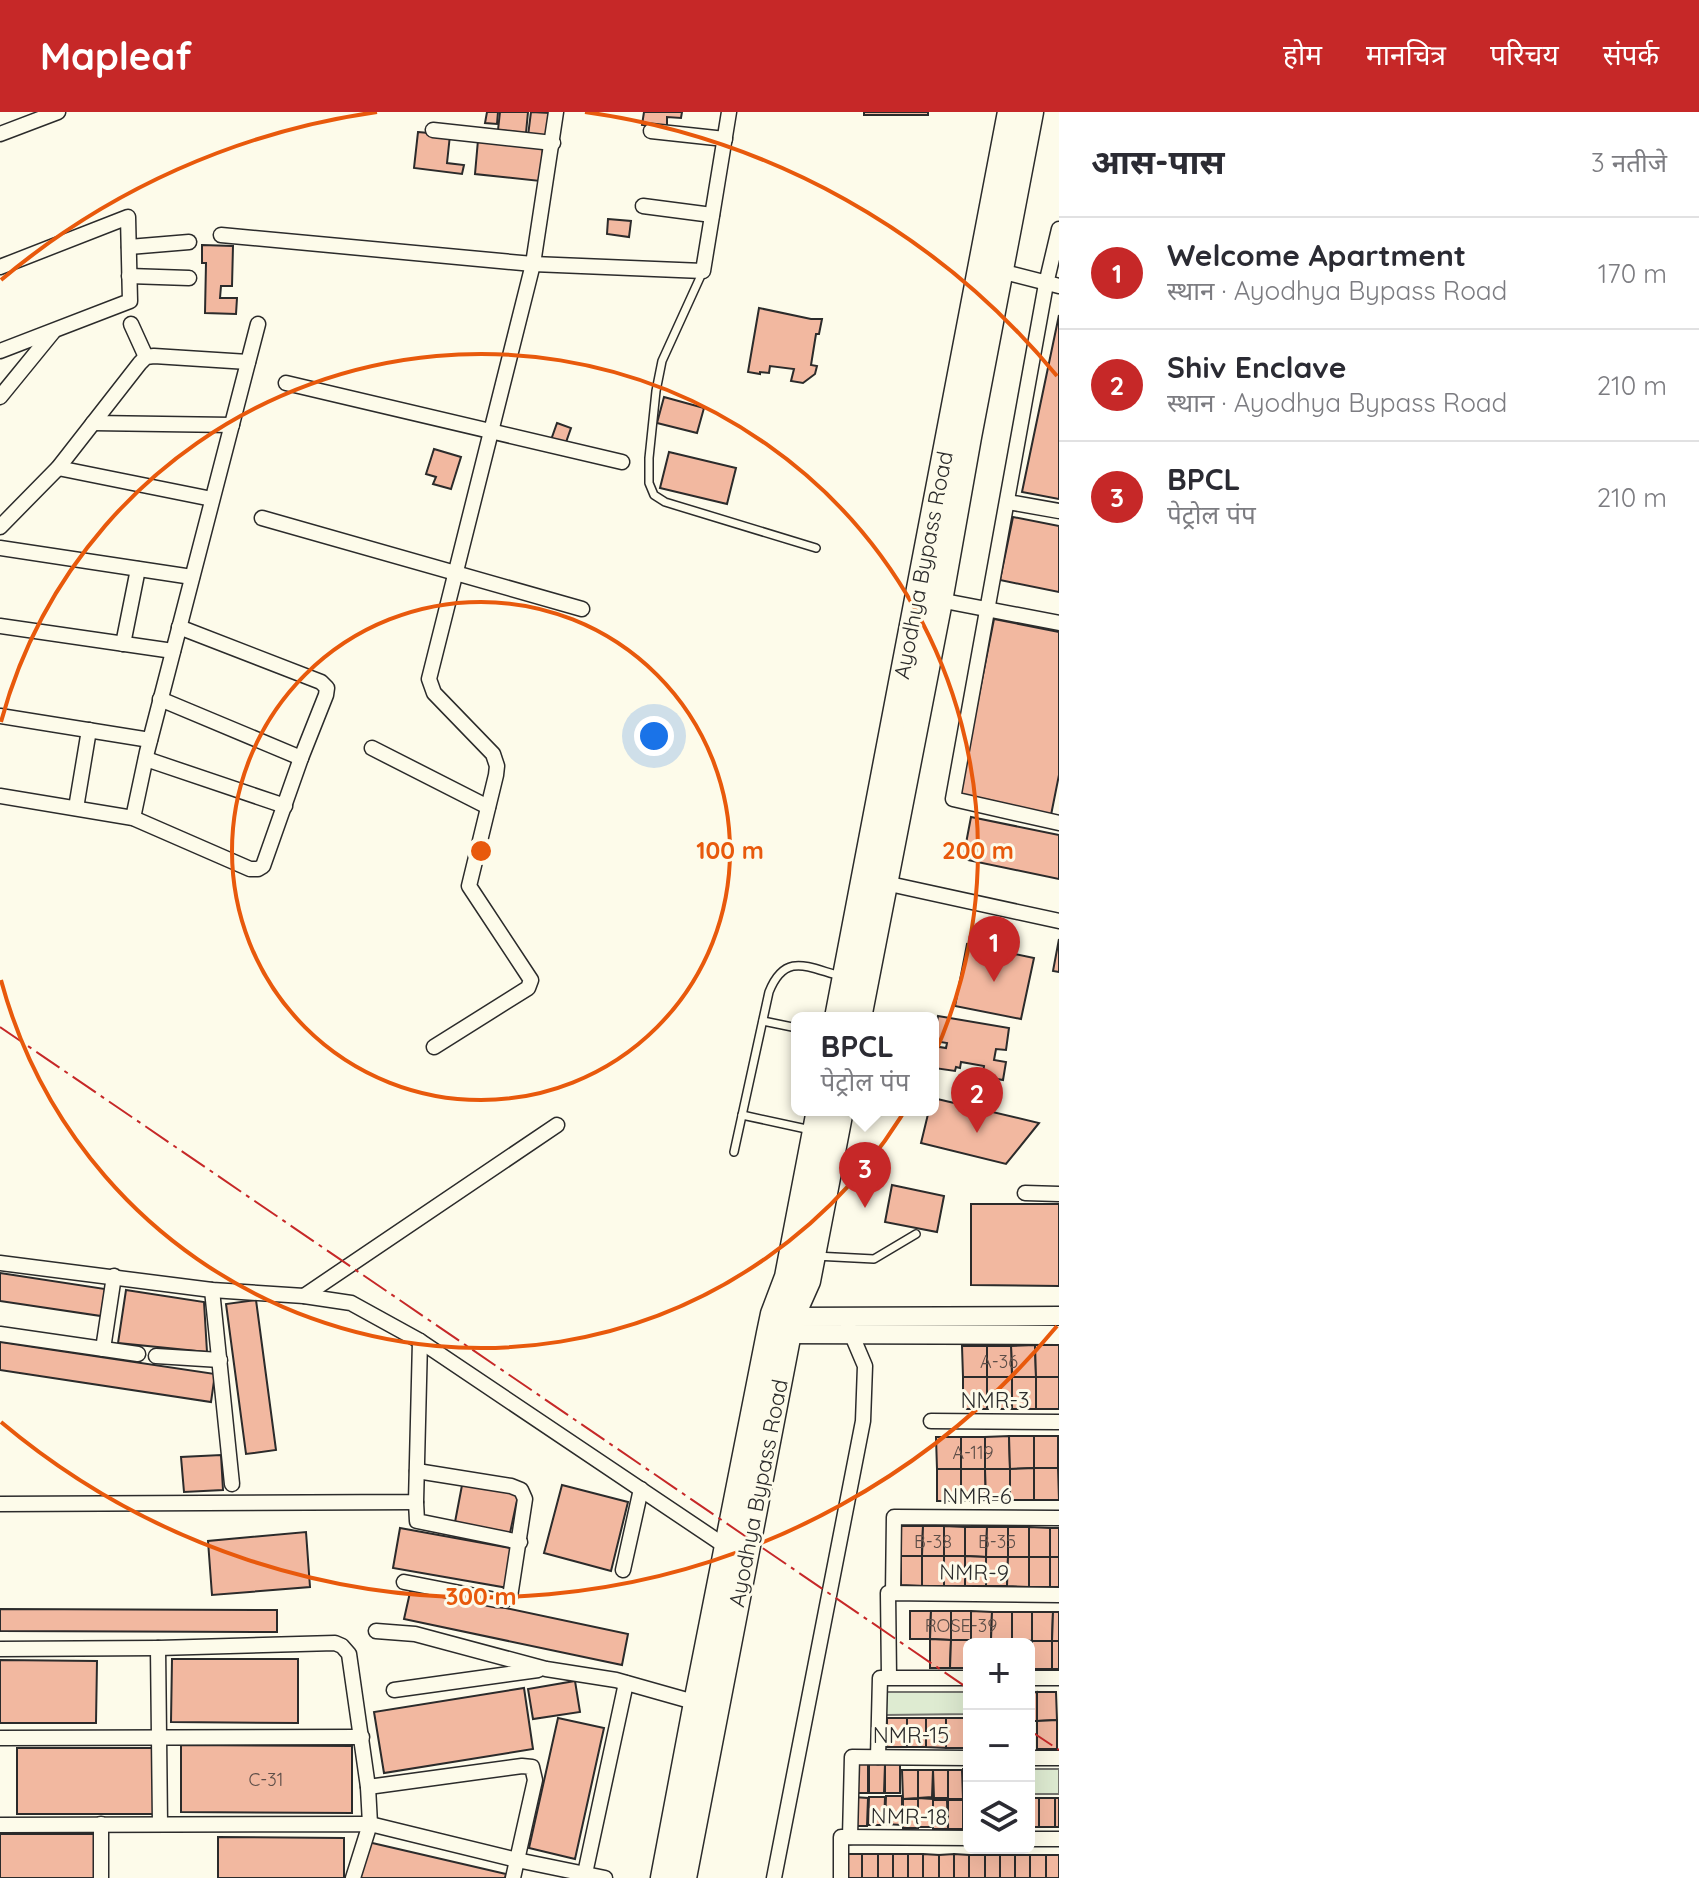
<!DOCTYPE html>
<html lang="hi">
<head>
<meta charset="utf-8">
<style>
  :root { --surface:#fff; --page:#f2f2f3; --text:#2b2b33; --muted:#7c7c81; --line:#e1e1e2; --accent:#c62828 }
  body { margin:0; font-family:Quicksand,"Noto Sans Devanagari",sans-serif; background:var(--page); color:var(--text) }
  .controls { position:absolute; right:24px; bottom:24px; display:grid; overflow:hidden; border-radius:12px; box-shadow:0 8px 32px #0002 }
  .controls button { width:72px; height:72px; display:grid; place-items:center; padding:0; border:0; border-bottom:2px solid var(--line); background:var(--surface); color:var(--text); font:40px sans-serif }
  .you { position:absolute; left:654px; top:624px; width:28px; height:28px; margin:-20px; border:6px solid #fff; border-radius:50%; background:#1a73e8; box-shadow:0 0 0 12px #1a73e833 }
  .badge { display:grid; place-items:center; width:52px; height:52px; border-radius:50%; background:var(--accent); color:#fff; font-size:26px; font-weight:700 }
  .pin { position:absolute; translate:-50% -66px; filter:drop-shadow(0 2px 4px #0008) }
  .pin::after { content:''; position:absolute; top:42px; width:28px; height:24px; background:inherit; clip-path:polygon(0 0,100% 0,50% 100%) }
  .popup { position:absolute; left:791px; top:900px; width:148px; height:104px; box-sizing:border-box; display:grid; place-content:center; border-radius:12px; background:var(--surface); filter:drop-shadow(0 2px 6px #0005); font-size:26px; white-space:nowrap; color:var(--muted) }
  .popup b { font-size:30px; color:var(--text) }
  .popup::after { content:''; position:absolute; left:50%; top:100%; margin-left:-16px; border:16px solid transparent; border-top-color:var(--surface) }
  .list { margin:0; padding:0; list-style:none }
  h2 { display:flex; justify-content:space-between; align-items:center; height:104px; margin:0; padding:0 32px; font-size:34px }
  h2 small { font-size:26px; font-weight:400; color:var(--muted) }
  .list li { display:grid; grid-template-columns:52px 1fr auto; gap:24px; align-items:center; box-sizing:border-box; height:112px; padding:0 32px; border-top:2px solid var(--line) }
  .list b { display:block; font-size:30px; white-space:nowrap }
  .list p { margin:0; font-size:26px; white-space:nowrap; color:var(--muted) }
  .list em { font-size:26px; font-style:normal; color:var(--muted) }
  .icon { flex:none; width:44px; height:44px; fill:none; stroke:currentColor; stroke-width:2; stroke-linecap:round; stroke-linejoin:round }
  .map { position:relative; flex:none; width:1059px; height:1766px; overflow:hidden }
  header { display:flex; align-items:center; gap:48px; box-sizing:border-box; height:112px; padding:0 40px; background:var(--accent); color:#fff }
  header strong { font-size:38px }
  nav { display:flex; gap:44px; margin-inline-start:auto; font-size:28px }
  main { display:flex }
  aside { flex:1; background:var(--surface) }
  .map>svg:first-child { display:block }
  .green { fill:#deebd1; stroke:#74746e; stroke-width:2 }
  .building { fill:#f2b8a0; stroke:#2b2b2b; stroke-width:2 }
  .lines { fill:none; stroke-linecap:round; stroke-linejoin:round }
  .service-casing { stroke:#2b2b2b; stroke-width:10 }
  .minor-casing { stroke:#2b2b2b; stroke-width:17 }
  .tertiary-casing { stroke:#2b2b2b; stroke-width:21 }
  .primary-casing { stroke:#2b2b2b; stroke-width:27 }
  .service { stroke:#fdfbea; stroke-width:7 }
  .minor { stroke:#fdfbea; stroke-width:14 }
  .tertiary { stroke:#fdfbea; stroke-width:18 }
  .primary { stroke:#fdfbea; stroke-width:24 }
  .power { stroke:#c62828; stroke-width:2; stroke-dasharray:28 6 4 6; stroke-linecap:butt }
  .ring { fill:none; stroke:#e8590c; stroke-width:4 }
  .labels { text-anchor:middle; dominant-baseline:central; stroke-width:6; stroke-linejoin:round; paint-order:stroke }
  .number-label { font-size:18px; fill:#5d4e48 }
  .street-label { font-size:22px; fill:#2b2b2b; stroke:#fdfbea }
  .centre { fill:#e8590c; stroke:#fdfbea; stroke-width:4 }
  .ring-label { font-size:24px; text-anchor:middle; font-weight:bold; fill:#e8590c; stroke:#fdfbea; stroke-width:6; stroke-linejoin:round; paint-order:stroke }
</style>
</head>
<body>
<header>
<strong>Mapleaf</strong>
<nav><a>होम</a><a>मानचित्र</a><a>परिचय</a><a>संपर्क</a></nav>
</header>
<main>
<div class="map">
<svg width="1059" height="1766" viewBox="0 0 1059 1766">
  <rect width="100%" height="100%" fill="#fdfbea"/>
  <g class="green">
    <polygon points="885,1580 969,1580 969,1602 886,1603"/>
    <rect x="1030" y="1657" width="29" height="25"/>
  </g>
  <g class="building">
    <polygon points="487,0 498,0 497,12 485,11"/>
    <polygon points="500,0 528,0 526,21 498,18"/>
    <polygon points="531,0 550,1 548,27 528,24"/>
    <polygon points="644,0 682,0 681,6 667,5 667,16 642,13"/>
    <rect x="864" y="0" width="64" height="3"/>
    <polygon points="418,20 450,23 447,51 464,53 462,62 414,56"/>
    <polygon points="478,28 543,35 540,69 475,62"/>
    <polygon points="608,107 631,109 629,125 607,122"/>
    <polygon points="202,133 233,134 232,174 221,174 220,186 237,186 236,202 205,201 206,151 202,151"/>
    <polygon points="759,196 811,207 822,207 819,222 816,222 811,253 817,254 815,262 803,271 791,269 794,257 770,254 769,261 760,260 760,262 748,260"/>
    <polygon points="1059,203 1059,387 1022,380"/>
    <polygon points="664,285 704,296 697,321 657,311"/>
    <polygon points="557,311 571,316 565,333 551,328"/>
    <polygon points="434,337 461,345 451,377 433,372 436,365 426,362"/>
    <polygon points="669,340 736,356 727,392 660,376"/>
    <polygon points="1013,405 1059,414 1059,480 1000,468"/>
    <polygon points="994,507 1059,520 1059,663 1051,703 959,684"/>
    <polygon points="971,705 1059,723 1059,767 963,747"/>
    <polygon points="1059,827 1059,860 1053,859"/>
    <polygon points="967,832 1034,846 1021,907 955,894"/>
    <polygon points="938,904 1009,916 1006,938 996,937 994,948 1006,950 1003,968 986,965 987,960 983,960 984,954 961,950 960,956 956,955 955,959 934,956 933,934 946,936 947,931 934,929"/>
    <polygon points="933,986 1039,1011 1006,1052 921,1031 929,998 933,998"/>
    <polygon points="892,1073 944,1084 937,1120 885,1110"/>
    <polygon points="971,1092 1059,1092 1059,1174 971,1173"/>
    <polygon points="0,1161 105,1177 101,1204 0,1189"/>
    <polygon points="126,1178 204,1190 207,1240 118,1231"/>
    <polygon points="256,1188 276,1338 246,1342 226,1192"/>
    <polygon points="0,1230 215,1262 211,1290 0,1258"/>
    <polygon points="1035,1233 1036,1265 1012,1265 1011,1234"/>
    <polygon points="1035,1233 1059,1233 1059,1265 1036,1265"/>
    <polygon points="962,1234 987,1234 987,1265 963,1265"/>
    <polygon points="987,1234 1011,1234 1012,1265 987,1265"/>
    <rect x="963" y="1265" width="24" height="32"/>
    <rect x="987" y="1265" width="25" height="32"/>
    <rect x="1012" y="1265" width="24" height="32"/>
    <rect x="1036" y="1265" width="23" height="32"/>
    <polygon points="1009,1324 1010,1357 985,1357 985,1325"/>
    <polygon points="1009,1324 1034,1324 1034,1356 1010,1357"/>
    <rect x="1034" y="1324" width="24" height="32"/>
    <polygon points="936,1325 961,1325 961,1357 937,1357"/>
    <rect x="961" y="1325" width="24" height="32"/>
    <polygon points="221,1343 223,1378 184,1380 181,1345"/>
    <polygon points="1034,1356 1034,1388 1010,1388 1010,1357"/>
    <polygon points="1034,1356 1058,1356 1059,1388 1034,1388"/>
    <rect x="937" y="1357" width="24" height="32"/>
    <polygon points="961,1357 985,1357 986,1388 961,1389"/>
    <polygon points="985,1357 1010,1357 1010,1388 986,1388"/>
    <polygon points="463,1368 519,1379 510,1421 455,1410"/>
    <polygon points="562,1373 628,1390 611,1459 544,1441"/>
    <polygon points="901,1414 923,1414 922,1444 901,1444"/>
    <polygon points="923,1414 944,1414 944,1444 922,1444"/>
    <polygon points="944,1414 965,1415 965,1444 944,1444"/>
    <polygon points="965,1415 987,1415 986,1445 965,1444"/>
    <polygon points="987,1415 1008,1415 1008,1445 986,1445"/>
    <rect x="1008" y="1415" width="21" height="30"/>
    <polygon points="1029,1415 1050,1416 1050,1445 1029,1445"/>
    <polygon points="400,1416 515,1437 508,1476 393,1456"/>
    <rect x="1050" y="1416" width="9" height="29"/>
    <polygon points="306,1420 310,1475 212,1483 208,1429"/>
    <polygon points="901,1444 922,1444 922,1474 901,1473"/>
    <rect x="922" y="1444" width="22" height="30"/>
    <rect x="944" y="1444" width="21" height="30"/>
    <polygon points="965,1444 986,1445 986,1474 965,1474"/>
    <polygon points="986,1445 1008,1445 1007,1474 986,1474"/>
    <polygon points="1008,1445 1029,1445 1029,1475 1007,1474"/>
    <rect x="1029" y="1445" width="21" height="30"/>
    <rect x="1050" y="1445" width="9" height="30"/>
    <polygon points="411,1476 628,1522 622,1553 404,1507"/>
    <polygon points="0,1497 277,1498 277,1520 0,1519"/>
    <polygon points="910,1499 931,1499 930,1527 910,1527"/>
    <polygon points="931,1499 951,1499 951,1528 930,1527"/>
    <rect x="951" y="1499" width="20" height="29"/>
    <polygon points="971,1499 992,1500 991,1528 971,1528"/>
    <polygon points="992,1500 1012,1500 1012,1528 991,1528"/>
    <polygon points="1012,1500 1032,1500 1032,1529 1012,1528"/>
    <polygon points="1032,1500 1053,1500 1052,1529 1032,1529"/>
    <polygon points="1053,1500 1059,1500 1059,1529 1052,1529"/>
    <polygon points="930,1527 951,1528 950,1556 930,1556"/>
    <polygon points="951,1528 971,1528 971,1532 969,1532 969,1556 950,1556"/>
    <polygon points="1012,1528 1032,1529 1032,1557 1029,1557 1029,1532 1012,1532"/>
    <rect x="1032" y="1529" width="20" height="28"/>
    <rect x="1052" y="1529" width="7" height="28"/>
    <polygon points="172,1547 298,1547 298,1611 171,1610"/>
    <polygon points="0,1548 97,1549 96,1611 0,1611"/>
    <polygon points="575,1569 580,1600 533,1607 528,1577"/>
    <polygon points="524,1576 533,1637 384,1661 374,1600"/>
    <polygon points="1037,1580 1037,1609 1029,1609 1029,1581"/>
    <polygon points="1037,1580 1056,1580 1057,1608 1037,1609"/>
    <polygon points="558,1606 604,1616 575,1747 529,1736"/>
    <rect x="887" y="1606" width="20" height="29"/>
    <rect x="907" y="1606" width="19" height="29"/>
    <polygon points="926,1606 946,1606 946,1636 926,1635"/>
    <rect x="946" y="1606" width="19" height="30"/>
    <polygon points="1057,1608 1057,1637 1037,1637 1037,1609"/>
    <polygon points="181,1633 352,1634 352,1701 181,1700"/>
    <polygon points="17,1636 154,1636 153,1702 17,1702"/>
    <rect x="853" y="1652" width="15" height="29"/>
    <polygon points="869,1652 885,1652 884,1681 869,1681"/>
    <rect x="885" y="1652" width="15" height="29"/>
    <rect x="963" y="1657" width="6" height="29"/>
    <polygon points="902,1658 918,1658 918,1686 903,1687"/>
    <polygon points="918,1658 933,1658 932,1685 918,1686"/>
    <polygon points="933,1658 948,1658 948,1686 934,1686"/>
    <polygon points="948,1658 962,1658 963,1687 948,1687"/>
    <polygon points="886,1684 902,1684 902,1713 885,1712"/>
    <polygon points="853,1685 868,1686 867,1714 853,1714"/>
    <polygon points="869,1685 885,1685 884,1713 868,1713"/>
    <polygon points="918,1686 933,1687 933,1715 918,1715"/>
    <rect x="1029" y="1686" width="10" height="29"/>
    <rect x="1039" y="1686" width="16" height="29"/>
    <rect x="1055" y="1686" width="4" height="29"/>
    <rect x="903" y="1687" width="15" height="29"/>
    <rect x="963" y="1687" width="6" height="29"/>
    <polygon points="933,1688 947,1688 948,1717 933,1717"/>
    <rect x="948" y="1688" width="15" height="29"/>
    <rect x="0" y="1722" width="95" height="44"/>
    <polygon points="218,1725 344,1726 344,1766 218,1766"/>
    <polygon points="368,1730 506,1762 505,1766 360,1766"/>
    <rect x="847" y="1742" width="15" height="24"/>
    <rect x="862" y="1742" width="16" height="24"/>
    <rect x="878" y="1742" width="15" height="24"/>
    <rect x="893" y="1742" width="15" height="24"/>
    <rect x="908" y="1742" width="15" height="24"/>
    <polygon points="923,1742 939,1743 939,1766 923,1766"/>
    <polygon points="954,1742 954,1766 939,1766 939,1743"/>
    <polygon points="954,1742 969,1743 969,1766 954,1766"/>
    <rect x="969" y="1743" width="16" height="23"/>
    <rect x="985" y="1743" width="15" height="23"/>
    <rect x="1000" y="1743" width="15" height="23"/>
    <rect x="1015" y="1743" width="15" height="23"/>
    <rect x="1030" y="1743" width="16" height="23"/>
    <rect x="1046" y="1743" width="13" height="23"/>
  </g>
  <g class="lines">
    <defs>
      <g id="service">
        <polyline points="703,159 662,249 656,279 649,346 649,371 654,383 665,390 816,436"/>
        <polyline points="763,909 797,916"/>
        <polyline points="742,1003 811,1018"/>
        <path d="M734,1040L769,880C785,840 807,855 840,864"/>
        <polyline points="815,1144 874,1147 916,1122"/>
      </g>
      <g id="minor">
        <polyline points="433,18 553,31"/>
        <polyline points="651,19 725,27"/>
        <polyline points="0,22 58,0"/>
        <polyline points="643,94 712,103"/>
        <polyline points="1059,117 1046,172 953,687 1059,711"/>
        <polyline points="221,123 533,152 703,159 729,0"/>
        <polyline points="129,135 189,130"/>
        <polyline points="0,155 128,105 130,189 0,239"/>
        <polyline points="1000,159 1059,174"/>
        <polyline points="129,164 189,166"/>
        <polyline points="131,212 146,245"/>
        <polyline points="286,271 622,350"/>
        <polyline points="0,285 53,220"/>
        <polyline points="93,311 232,313"/>
        <polyline points="58,356 212,387"/>
        <polyline points="1008,390 1059,399"/>
        <polyline points="262,406 582,497"/>
        <polyline points="0,415 58,356 140,251 146,245 154,244 248,250"/>
        <polyline points="0,436 192,465"/>
        <polyline points="934,487 1059,511"/>
        <polyline points="0,514 173,539"/>
        <polyline points="123,532 138,457"/>
        <polyline points="160,587 301,646"/>
        <polyline points="0,604 150,628"/>
        <polyline points="372,636 488,695"/>
        <polyline points="146,647 285,694"/>
        <polyline points="0,684 133,706 250,757 258,757 263,754 301,646 326,583 327,576 321,570 179,515"/>
        <polyline points="76,696 89,618"/>
        <polyline points="133,706 147,640 258,212"/>
        <polyline points="885,771 1059,809"/>
        <polyline points="434,935 528,876 531,868 469,774 496,663 497,654 493,642 434,581 429,567 533,152 556,0"/>
        <polyline points="1025,1081 1059,1082"/>
        <polyline points="0,1151 212,1178 304,1184 351,1191 420,1229 731,1438"/>
        <polyline points="212,1178 232,1372"/>
        <polyline points="304,1184 557,1013"/>
        <polyline points="0,1222 138,1242"/>
        <polyline points="103,1237 114,1164"/>
        <polyline points="156,1244 220,1248"/>
        <polyline points="931,1309 1059,1310"/>
        <polyline points="416,1390 417,1409 520,1430"/>
        <polyline points="0,1392 416,1390 420,1229"/>
        <polyline points="623,1458 641,1377"/>
        <polyline points="404,1470 496,1488 505,1488 510,1485 525,1387 521,1378 511,1374 417,1359"/>
        <polyline points="893,1481 894,1405 1059,1406"/>
        <polyline points="376,1519 415,1522 546,1557 616,1568 701,1592"/>
        <polyline points="158,1536 160,1712"/>
        <polyline points="0,1537 158,1536 335,1531 342,1534 349,1542 368,1675 370,1712 353,1766"/>
        <polyline points="889,1565 888,1481 1059,1483"/>
        <polyline points="1029,1566 1059,1566"/>
        <polyline points="394,1578 538,1558"/>
        <polyline points="0,1626 362,1625"/>
        <polyline points="878,1645 880,1566 969,1566"/>
        <polyline points="1029,1646 1059,1646"/>
        <polyline points="368,1675 522,1654 532,1655 535,1668 513,1766"/>
        <polyline points="0,1713 370,1712 517,1748 605,1766"/>
        <polyline points="850,1725 852,1645 969,1646"/>
        <polyline points="1029,1727 1059,1727"/>
        <polyline points="101,1766 101,1712"/>
        <polyline points="584,1766 626,1571"/>
        <polyline points="774,1766 863,1309 865,1254 848,1214"/>
        <polyline points="841,1766 841,1725 969,1726"/>
      </g>
      <g id="tertiary">
        <polyline points="784,1204 792,1205 1059,1204"/>
        <polyline points="778,1222 1059,1223"/>
      </g>
      <g id="primary">
        <polyline points="837,906 1010,0"/>
        <polyline points="859,906 940,489 969,325 1031,0"/>
        <polyline points="663,1766 696,1591 769,1221 773,1202 787,1165 819,998"/>
        <polyline points="684,1766 792,1205 808,1169 841,998"/>
      </g>
    </defs>
    <use href="#service" class="service-casing"/>
    <use href="#minor" class="minor-casing"/>
    <use href="#tertiary" class="tertiary-casing"/>
    <use href="#primary" class="primary-casing"/>
    <use href="#service" class="service"/>
    <use href="#minor" class="minor"/>
    <use href="#tertiary" class="tertiary"/>
    <use href="#primary" class="primary"/>
    <g class="power">
      <polyline points="0,915 969,1577"/>
      <polyline points="1029,1618 1059,1638"/>
    </g>
  </g>
  <g class="ring">
    <circle cx="481" cy="739" r="249"/>
    <path d="M1 610A497 497 0 1 1 1 868"/>
    <path d="M1057 1214A746 746 0 0 1 1 1310M1 168A746 746 0 0 1 377 0M585 0A746 746 0 0 1 1057 264"/>
  </g>
  <g class="labels">
    <g class="number-label">
      <text x="999" y="1249">A-36</text>
      <text x="973" y="1340">A-119</text>
      <text x="933" y="1429">B-38</text>
      <text x="997" y="1429">B-35</text>
      <text x="961" y="1513">ROSE-39</text>
      <text x="266" y="1667">C-31</text>
    </g>
    <g class="street-label">
      <text transform="translate(923 453) rotate(-79)">Ayodhya Bypass Road</text>
      <text x="995" y="1288">NMR-3</text>
      <text transform="translate(758 1381) rotate(-79)">Ayodhya Bypass Road</text>
      <text x="977" y="1384">NMR-6</text>
      <text transform="translate(974 1460) rotate(1)">NMR-9</text>
      <text x="911" y="1623">NMR-15</text>
      <text transform="translate(909 1704) rotate(1)">NMR-18</text>
    </g>
  </g>
  <circle cx="481" cy="739" r="12" class="centre"/>
  <g class="ring-label">
    <text x="730" y="747">100 m</text>
    <text x="978" y="747">200 m</text>
    <text x="481" y="1493">300 m</text>
  </g>
</svg>
<div class="controls">
<button>+</button>
<button>−</button>
<button><svg class="icon" aria-label="layers" viewBox="0 0 24 24"><path d="M12 4l9 5-9 5-9-5zM3 14l9 5 9-5"/></svg></button>
</div>
<div class="you"></div>
<div class="pin badge" style="left:994px;top:870px">1</div>
<div class="pin badge" style="left:977px;top:1021px">2</div>
<div class="pin badge" style="left:865px;top:1096px">3</div>
<div class="popup"><b>BPCL</b>पेट्रोल पंप</div>
</div>
<aside>
<h2>आस-पास<small>3 नतीजे</small></h2>
<ul class="list">
<li><span class="badge">1</span><div><b>Welcome Apartment</b><p>स्थान · Ayodhya Bypass Road</p></div><em>170 m</em></li>
<li><span class="badge">2</span><div><b>Shiv Enclave</b><p>स्थान · Ayodhya Bypass Road</p></div><em>210 m</em></li>
<li><span class="badge">3</span><div><b>BPCL</b><p>पेट्रोल पंप</p></div><em>210 m</em></li>
</ul>
</aside>
</main>
</body>
</html>
